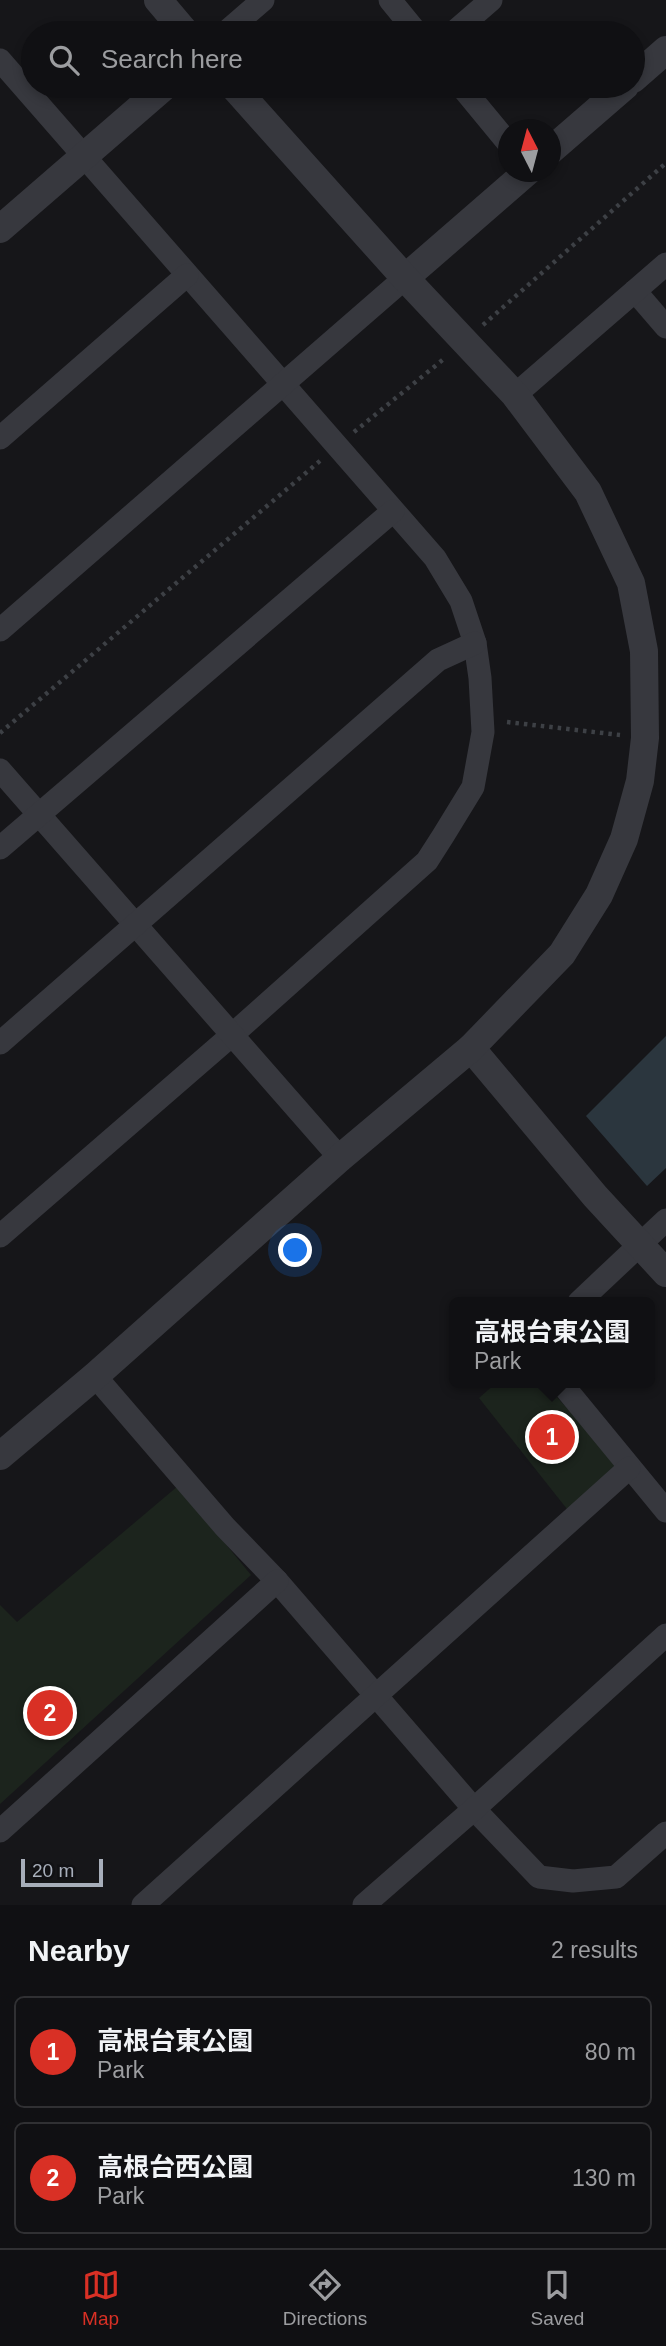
<!DOCTYPE html>
<html lang="en">
<head>
<meta charset="utf-8">
<style>
  :root { --surface:#101013; --page:#1e1e21; --text:#f1f3f6; --muted:#9c9da0; --line:#303033; --accent:#d93025 }
  body { margin:0; font-family:Helvetica,"Noto Sans JP",sans-serif; background:var(--page); color:var(--text) }
  .compass { position:absolute; left:498px; top:119px; width:63px; height:63px; border-radius:50%; background:var(--surface); box-shadow:0 4px 10px #0003; rotate:354deg }
  .scale { position:absolute; left:21px; bottom:18px; width:82px; box-sizing:border-box; padding-left:7px; border:4px solid #a7aeba; border-top:0; font-size:19px; line-height:24px; white-space:nowrap; color:#a7aeba; -webkit-text-stroke:5px #111114; paint-order:stroke }
  .you { position:absolute; left:296px; top:1251px; width:24px; height:24px; margin:-18px; border:5px solid #fff; border-radius:50%; background:#1a73e8; box-shadow:0 0 0 10px #1a73e833 }
  .badge { display:grid; place-items:center; width:46px; height:46px; border-radius:50%; background:var(--accent); color:#fff; font-size:23px; font-weight:700 }
  .pin { position:absolute; translate:-50% -50%; border:4px solid #fff; box-shadow:0 2px 7px #0006 }
  .popup { position:absolute; left:449px; top:1297px; width:206px; height:91px; box-sizing:border-box; display:grid; place-content:center; border-radius:10px; background:var(--surface); filter:drop-shadow(0 2px 5px #0005); font-size:23px; white-space:nowrap; color:var(--muted) }
  .popup b { font-size:26px; color:var(--text) }
  .popup::after { content:''; position:absolute; left:50%; top:100%; margin-left:-14px; border:14px solid transparent; border-top-color:var(--surface) }
  .list { margin:0; padding:0; list-style:none }
  h2 { display:flex; justify-content:space-between; align-items:center; height:91px; margin:0; padding:0 28px; font-size:30px }
  h2 small { font-size:23px; font-weight:400; color:var(--muted) }
  .list li { display:grid; grid-template-columns:46px 1fr auto; gap:21px; align-items:center; box-sizing:border-box; height:112px; margin:0 14px 14px; padding:0 14px; border:2px solid var(--line); border-radius:10px }
  .list b { display:block; font-size:26px; white-space:nowrap }
  .list p { margin:0; font-size:23px; white-space:nowrap; color:var(--muted) }
  .list em { font-size:23px; font-style:normal; color:var(--muted) }
  .icon { flex:none; width:38px; height:38px; fill:none; stroke:currentColor; stroke-width:2; stroke-linecap:round; stroke-linejoin:round }
  .map { position:relative; flex:none; width:666px; height:1905px; overflow:hidden }
  .search { position:absolute; background:var(--surface); box-shadow:0 4px 10px #0003; left:21px; right:21px; top:21px; height:77px; display:flex; align-items:center; gap:18px; box-sizing:border-box; padding:0 24px; border-radius:38px; color:var(--muted); font-size:26px }
  .sheet { height:343px; background:var(--surface) }
  nav { display:flex; justify-content:space-around; align-items:center; box-sizing:border-box; height:98px; border-top:2px solid var(--line); background:var(--surface); font-size:19px; color:var(--muted) }
  nav a { display:grid; justify-items:center; gap:4px }
  nav .on { color:var(--accent) }
  .map>svg:first-child { display:block }
  .green { fill:#1c241d }
  .water { fill:#2b363e }
  .lines { fill:none; stroke-linecap:round; stroke-linejoin:round }
  .path { stroke:#3d4045; stroke-width:4.5; stroke-dasharray:3.5 5; stroke-linecap:butt }
  .minor { stroke:#37383e; stroke-width:23 }
  .tertiary { stroke:#37383e; stroke-width:28 }
</style>
</head>
<body>
<div class="map">
<svg width="666" height="1905" viewBox="0 0 666 1905">
  <rect width="100%" height="100%" fill="#161619"/>
  <g class="green">
    <polygon points="496,1383 544,1383 630,1477 578,1523 479,1398"/>
    <polygon points="178,1486 251,1575 0,1804 0,1605 17,1622"/>
  </g>
  <polygon class="water" points="666,1036 666,1168 647,1186 586,1116"/>
  <g class="lines">
    <g class="path">
      <polyline points="483,325 666,163"/>
      <polyline points="354,432 445,358"/>
      <polyline points="507,722 620,735"/>
      <polyline points="0,733 321,460"/>
    </g>
    <g class="minor">
      <polyline points="390,0 417,33"/>
      <polyline points="225,33 263,0"/>
      <polyline points="453,33 491,0"/>
      <polyline points="0,60 435,558 461,601 475,643 480,678 483,732 473,787 443,836 427,861 232,1035 0,1236"/>
      <polyline points="461,86 508,143"/>
      <polyline points="635,291 666,327"/>
      <polyline points="515,395 666,264"/>
      <polyline points="0,438 187,275"/>
      <polyline points="0,630 405,278"/>
      <polyline points="0,770 340,1158"/>
      <polyline points="0,848 393,511"/>
      <polyline points="0,1043 438,660 475,643"/>
      <polyline points="579,1302 666,1220"/>
      <polyline points="95,1376 225,1527 277,1581 474,1809 539,1877 573,1881 616,1877 666,1833"/>
      <polyline points="561,1383 666,1511"/>
      <polyline points="0,1831 277,1581"/>
      <polyline points="143,1905 629,1468"/>
      <polyline points="364,1905 474,1809 666,1635"/>
    </g>
    <g class="tertiary">
      <polyline points="158,0 186,33"/>
      <polyline points="633,79 666,50"/>
      <polyline points="550,151 625,86"/>
      <polyline points="0,229 165,86"/>
      <polyline points="405,278 527,172"/>
      <polyline points="471,1048 595,1196 666,1273"/>
      <polyline points="0,1456 95,1376 340,1158 471,1048 562,954 599,895 624,839 640,781 645,738 644,651 631,583 588,492 515,395 405,278 233,86"/>
    </g>
  </g>
</svg>
<svg class="compass" viewBox="-18 -18 36 36"><path d="M0-13l5 13h-10z" fill="#e53935"/><path d="M0 13l5-13h-10z" fill="#9c9da0"/></svg>
<div class="scale">20 m</div>
<div class="you"></div>
<div class="pin badge" style="left:552px;top:1437px">1</div>
<div class="popup"><b>高根台東公園</b>Park</div>
<div class="pin badge" style="left:50px;top:1713px">2</div>
<div class="search"><svg class="icon" aria-label="search" viewBox="0 0 24 24"><circle cx="10" cy="10" r="6"/><path d="M15 15l6 6"/></svg>Search here</div>
</div>
<section class="sheet">
<h2>Nearby<small>2 results</small></h2>
<ul class="list">
<li><span class="badge">1</span><div><b>高根台東公園</b><p>Park</p></div><em>80 m</em></li>
<li><span class="badge">2</span><div><b>高根台西公園</b><p>Park</p></div><em>130 m</em></li>
</ul>
</section>
<nav>
<a class="on"><svg class="icon" aria-label="map" viewBox="0 0 24 24"><path d="M3 6l6-2 6 2 6-2v14l-6 2-6-2-6 2zM9 4v14M15 6v14"/></svg>Map</a>
<a><svg class="icon" aria-label="directions" viewBox="0 0 24 24"><path d="M12 3l9 9-9 9-9-9zM9 14v-3h6M13 9l2 2-2 2"/></svg>Directions</a>
<a><svg class="icon" aria-label="saved" viewBox="0 0 24 24"><path d="M7 4h10v16l-5-4-5 4z"/></svg>Saved</a>
</nav>
</body>
</html>
